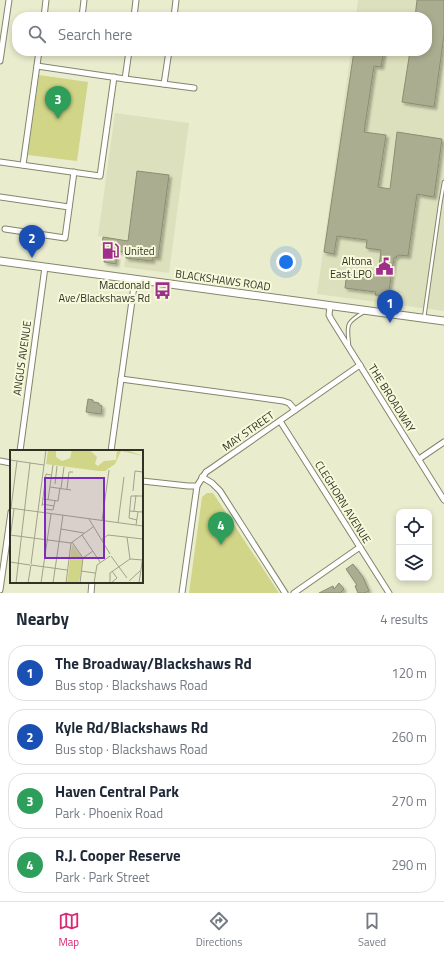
<!DOCTYPE html>
<html lang="en">
<head>
<meta charset="utf-8">
<style>
  :root { --surface:#fff; --page:#f6f6f7; --text:#1f2937; --muted:#747a83; --line:#e0e1e3; --accent:#db2777 }
  body { margin:0; font-family:"Titillium Web",sans-serif; background:var(--page); color:var(--text) }
  .controls { position:absolute; right:12px; bottom:12px; display:grid; overflow:hidden; border-radius:8px; box-shadow:0 2px 6px #0003 }
  .controls button { width:36px; height:36px; display:grid; place-items:center; padding:0; border:0; border-bottom:1px solid var(--line); background:var(--surface); color:var(--text); font:20px sans-serif }
  .you { position:absolute; left:286px; top:262px; width:14px; height:14px; margin:-10px; border:3px solid #fff; border-radius:50%; background:#1a73e8; box-shadow:0 0 0 6px #1a73e833 }
  .badge { display:grid; place-items:center; width:26px; height:26px; border-radius:50%; background:var(--accent); color:#fff; font-size:13px; font-weight:700 }
  .pin { position:absolute; translate:-50% -33px; filter:drop-shadow(0 1px 2px #0008) }
  .pin::after { content:''; position:absolute; top:21px; width:14px; height:12px; background:inherit; clip-path:polygon(0 0,100% 0,50% 100%) }
  .list { margin:0; padding:0; list-style:none }
  h2 { display:flex; justify-content:space-between; align-items:center; height:52px; margin:0; padding:0 16px; font-size:17px }
  h2 small { font-size:13px; font-weight:400; color:var(--muted) }
  .list li { display:grid; grid-template-columns:26px 1fr auto; gap:12px; align-items:center; box-sizing:border-box; height:56px; margin:0 8px 8px; padding:0 8px; border:1px solid var(--line); border-radius:16px }
  .list b { display:block; font-size:15px; white-space:nowrap }
  .list p { margin:0; font-size:13px; white-space:nowrap; color:var(--muted) }
  .list em { font-size:13px; font-style:normal; color:var(--muted) }
  .icon { flex:none; width:22px; height:22px; fill:none; stroke:currentColor; stroke-width:2; stroke-linecap:round; stroke-linejoin:round }
  .map { position:relative; flex:none; width:444px; height:593px; overflow:hidden }
  .search { position:absolute; background:var(--surface); box-shadow:0 2px 6px #0003; left:12px; right:12px; top:12px; height:44px; display:flex; align-items:center; gap:10px; box-sizing:border-box; padding:0 14px; border-radius:16px; color:var(--muted); font-size:15px }
  .sheet { height:308px; background:var(--surface) }
  nav { display:flex; justify-content:space-around; align-items:center; box-sizing:border-box; height:56px; border-top:1px solid var(--line); background:var(--surface); font-size:11px; color:var(--muted) }
  nav a { display:grid; justify-items:center; gap:2px }
  nav .on { color:var(--accent) }
  .map>svg:first-child { display:block }
  .built { fill:#dde0bc }
  .green { fill:#d1d587 }
  .building { fill:#abad91; stroke:#8b8d71; filter:url(#shadow) }
  .lines { fill:none; stroke-linecap:round; stroke-linejoin:round }
  .service-casing { stroke:#84866b; stroke-width:4.5 }
  .minor-casing { stroke:#84866b; stroke-width:7 }
  .secondary-casing { stroke:#84866b; stroke-width:9 }
  .service { stroke:#fff; stroke-width:2.5 }
  .minor { stroke:#fff; stroke-width:5 }
  .secondary { stroke:#fff; stroke-width:7 }
  .labels { text-anchor:middle; dominant-baseline:central; stroke-width:4; stroke-linejoin:round; paint-order:stroke }
  .poi-label { font-size:11px; fill:#313226; stroke:#f7f9db; text-anchor:end }
  .street-label { font-size:11px; fill:#313226; stroke:#f7f9db }
  .inset-road { fill:none; stroke:#a0a28b; stroke-width:1 }
  .view { fill:#7b2cbf; fill-opacity:0.15; stroke:#7b2cbf; stroke-width:2 }
  .inset-edge { fill:none; stroke:#313226; stroke-width:2 }
</style>
</head>
<body>
<div class="map">
<svg width="444" height="593" viewBox="0 0 444 593">
  <defs>
    <filter id="shadow"><feDropShadow dx="2.5" dy="2.5" stdDeviation="1" flood-color="#0004"/></filter>
  </defs>
  <rect width="100%" height="100%" fill="#eaecce"/>
  <g class="built">
    <polygon points="358,0 444,0 444,311 317,294 351,51 427,51 427,17 356,17"/>
    <polygon points="115,113 189,123 169,273 124,267 127,240 98,236"/>
  </g>
  <g class="green">
    <polygon points="39,75 88,82 77,161 28,155"/>
    <polygon points="207,493 213,493 279,593 189,593 202,497"/>
  </g>
  <g class="building">
    <polygon points="417,0 444,0 444,35 434,107 402,102 410,51 427,51 427,17 415,17"/>
    <polygon points="354,51 384,51 381,67 374,66 364,132 386,135 378,187 390,189 397,132 442,139 434,197 417,194 408,256 399,255 394,258 388,296 375,295 376,292 345,288 347,271 378,275 381,250 366,248 367,240 337,236 334,254 324,252"/>
    <polygon points="137,171 169,175 158,258 153,257 152,261 126,258 127,252 117,251 116,264 104,262 106,247 102,246 103,237 128,241"/>
    <polygon points="88,399 93,400 93,402 99,403 99,405 102,406 101,414 86,412"/>
    <polygon points="353,564 363,577 369,591 364,593 358,593 355,586 357,585 346,569"/>
    <polygon points="339,583 344,589 340,593 319,593 333,586 334,589"/>
  </g>
  <g class="lines">
    <defs>
      <g id="service">
        <polyline points="424,318 440,205 444,182"/>
        <path d="M349,345C347,325 345,323 364,312"/>
      </g>
      <g id="minor">
        <polyline points="44,17 46,0"/>
        <polyline points="82,17 84,0"/>
        <polyline points="134,17 136,0"/>
        <polyline points="174,17 176,0"/>
        <polyline points="0,61 9,0"/>
        <polyline points="37,66 125,79 194,88"/>
        <polyline points="125,79 129,51"/>
        <polyline points="164,84 169,51"/>
        <polyline points="0,162 100,176 114,77"/>
        <polyline points="23,165 39,51"/>
        <polyline points="0,197 69,207"/>
        <polyline points="5,229 65,238 74,172"/>
        <polyline points="330,306 329,315 331,319 444,500"/>
        <polyline points="121,379 283,401 289,403 295,410"/>
        <polyline points="280,421 389,593"/>
        <polyline points="20,451 45,267"/>
        <polyline points="111,451 135,279"/>
        <polyline points="419,459 444,442"/>
        <polyline points="0,461 11,463"/>
        <polyline points="202,477 212,483 220,491 285,593"/>
        <polyline points="142,481 188,486 197,486 206,472 212,468 360,365"/>
        <polyline points="0,590 11,512"/>
        <polyline points="91,593 92,582"/>
        <polyline points="182,593 197,486"/>
        <polyline points="294,593 360,547"/>
      </g>
      <polyline id="secondary" points="0,261 444,321"/>
    </defs>
    <use href="#service" class="service-casing"/>
    <use href="#minor" class="minor-casing"/>
    <use href="#secondary" class="secondary-casing"/>
    <use href="#service" class="service"/>
    <use href="#minor" class="minor"/>
    <use href="#secondary" class="secondary"/>
  </g>
  <defs>
    <symbol id="fuel-bare" viewBox="-9 -9 18 18"><path d="M-5.5-6h7V0h2V4h1.3V-2.5L3-4.5l.8-.8L6-3V5H2.5V1h-1V6h-7ZM-4.2-4.7v3.2H.2V-4.7Z" fill="#a02f8c" stroke="#f7f9db" stroke-width="2.5" paint-order="stroke"/></symbol>
    <symbol id="civic-bare" viewBox="-9 -9 18 18"><path d="M-.6-6.5H3V-4.5H.6V-3L4-1V1h2V6H-6V1h2V-1L-.6-3ZM-1.2 2.5V6h2.4V2.5Z" fill="#a02f8c" stroke="#f7f9db" stroke-width="2.5" paint-order="stroke"/></symbol>
    <symbol id="bus-bare" viewBox="-9 -9 18 18"><path d="M-5-6H5V4H4V6H2V4H-2V6H-4V4H-5ZM-3.5-4V0h7V-4ZM-3.5 1.2v1.5H-2V1.2ZM2 1.2v1.5H3.5V1.2Z" fill="#a02f8c" stroke="#f7f9db" stroke-width="2.5" paint-order="stroke"/></symbol>
  </defs>
  <g fill-rule="evenodd">
    <use href="#fuel-bare" x="98" y="238" width="25" height="25"/>
    <use href="#civic-bare" x="372" y="254" width="25" height="25"/>
    <use href="#bus-bare" x="150" y="278" width="25" height="25"/>
  </g>
  <g class="labels">
    <g class="poi-label">
      <text x="124" y="251" text-anchor="start">United</text>
      <text x="372" y="261">Altona<tspan x="372" dy="13">East LPO</tspan></text>
      <text x="150" y="285">Macdonald<tspan x="150" dy="13">Ave/Blackshaws Rd</tspan></text>
    </g>
    <g class="street-label">
      <text transform="translate(223 280) rotate(8)">BLACKSHAWS ROAD</text>
      <text transform="translate(22 358) rotate(-82)">ANGUS AVENUE</text>
      <text transform="translate(392 398) rotate(58)">THE BROADWAY</text>
      <text transform="translate(248 431) rotate(-35)">MAY STREET</text>
      <text transform="translate(343 502) rotate(58)">CLEGHORN AVENUE</text>
    </g>
  </g>
  <g transform="translate(10 450)">
    <rect width="133" height="133" fill="#eaecce"/>
    <path d="M38,0H46V7L52,11L60,8L62,0H80L87,7L85,14L88,16L94,11L106,10L107,0H117L133,6L111,1L105,14L95,21H89L36,14ZM62,94L73,109L69,133H57Z" fill="#d1d587"/>
    <path class="inset-road" d="M0,10L34,15M45,34L47,16M40,37L61,40M51,38L54,17M57,39L59,22H63M123,41L125,21L133,22M33,49L48,51L50,38M38,50L43,15M32,54L44,56M32,56L36,24L41,25M0,58L133,76M1,58L7,11M35,59L43,60L45,51M120,61L132,62L133,57M124,61L126,45M79,69L100,104M127,70L119,68L121,46H133M92,71L99,20M108,73L114,27M126,75L128,62M51,79L74,83M0,85L61,93L83,77M72,85L90,112M117,87L120,109M0,89L4,59M91,90L98,85L133,89M62,92L73,108M101,106L117,128M0,112L20,115M21,114L36,0M21,115L57,120M71,121L85,123M119,131L130,121M6,133L20,13M18,133L21,115M31,133L41,64M43,133L53,65M56,133L61,93M70,133L73,108L83,101M84,133L87,115L100,106M100,133V123L120,109L133,110M101,133L107,128L102,121M129,133L133,106"/>
    <path class="view" d="M35,28H94V108H35Z"/>
    <rect width="133" height="133" class="inset-edge"/>
  </g>
</svg>
<div class="controls">
<button><svg class="icon" aria-label="locate" viewBox="0 0 24 24"><circle cx="12" cy="12" r="6"/><path d="M12 2v4M12 18v4M2 12h4M18 12h4"/></svg></button>
<button><svg class="icon" aria-label="layers" viewBox="0 0 24 24"><path d="M12 4l9 5-9 5-9-5zM3 14l9 5 9-5"/></svg></button>
</div>
<div class="you"></div>
<div class="pin badge" style="left:390px;top:323px;background:#1a4fb4">1</div>
<div class="pin badge" style="left:32px;top:258px;background:#1a4fb4">2</div>
<div class="pin badge" style="left:58px;top:119px;background:#2e9e5b">3</div>
<div class="pin badge" style="left:221px;top:545px;background:#2e9e5b">4</div>
<div class="search"><svg class="icon" aria-label="search" viewBox="0 0 24 24"><circle cx="10" cy="10" r="6"/><path d="M15 15l6 6"/></svg>Search here</div>
</div>
<section class="sheet">
<h2>Nearby<small>4 results</small></h2>
<ul class="list">
<li><span class="badge" style="background:#1a4fb4">1</span><div><b>The Broadway/Blackshaws Rd</b><p>Bus stop · Blackshaws Road</p></div><em>120 m</em></li>
<li><span class="badge" style="background:#1a4fb4">2</span><div><b>Kyle Rd/Blackshaws Rd</b><p>Bus stop · Blackshaws Road</p></div><em>260 m</em></li>
<li><span class="badge" style="background:#2e9e5b">3</span><div><b>Haven Central Park</b><p>Park · Phoenix Road</p></div><em>270 m</em></li>
<li><span class="badge" style="background:#2e9e5b">4</span><div><b>R.J. Cooper Reserve</b><p>Park · Park Street</p></div><em>290 m</em></li>
</ul>
</section>
<nav>
<a class="on"><svg class="icon" aria-label="map" viewBox="0 0 24 24"><path d="M3 6l6-2 6 2 6-2v14l-6 2-6-2-6 2zM9 4v14M15 6v14"/></svg>Map</a>
<a><svg class="icon" aria-label="directions" viewBox="0 0 24 24"><path d="M12 3l9 9-9 9-9-9zM9 14v-3h6M13 9l2 2-2 2"/></svg>Directions</a>
<a><svg class="icon" aria-label="saved" viewBox="0 0 24 24"><path d="M7 4h10v16l-5-4-5 4z"/></svg>Saved</a>
</nav>
</body>
</html>
